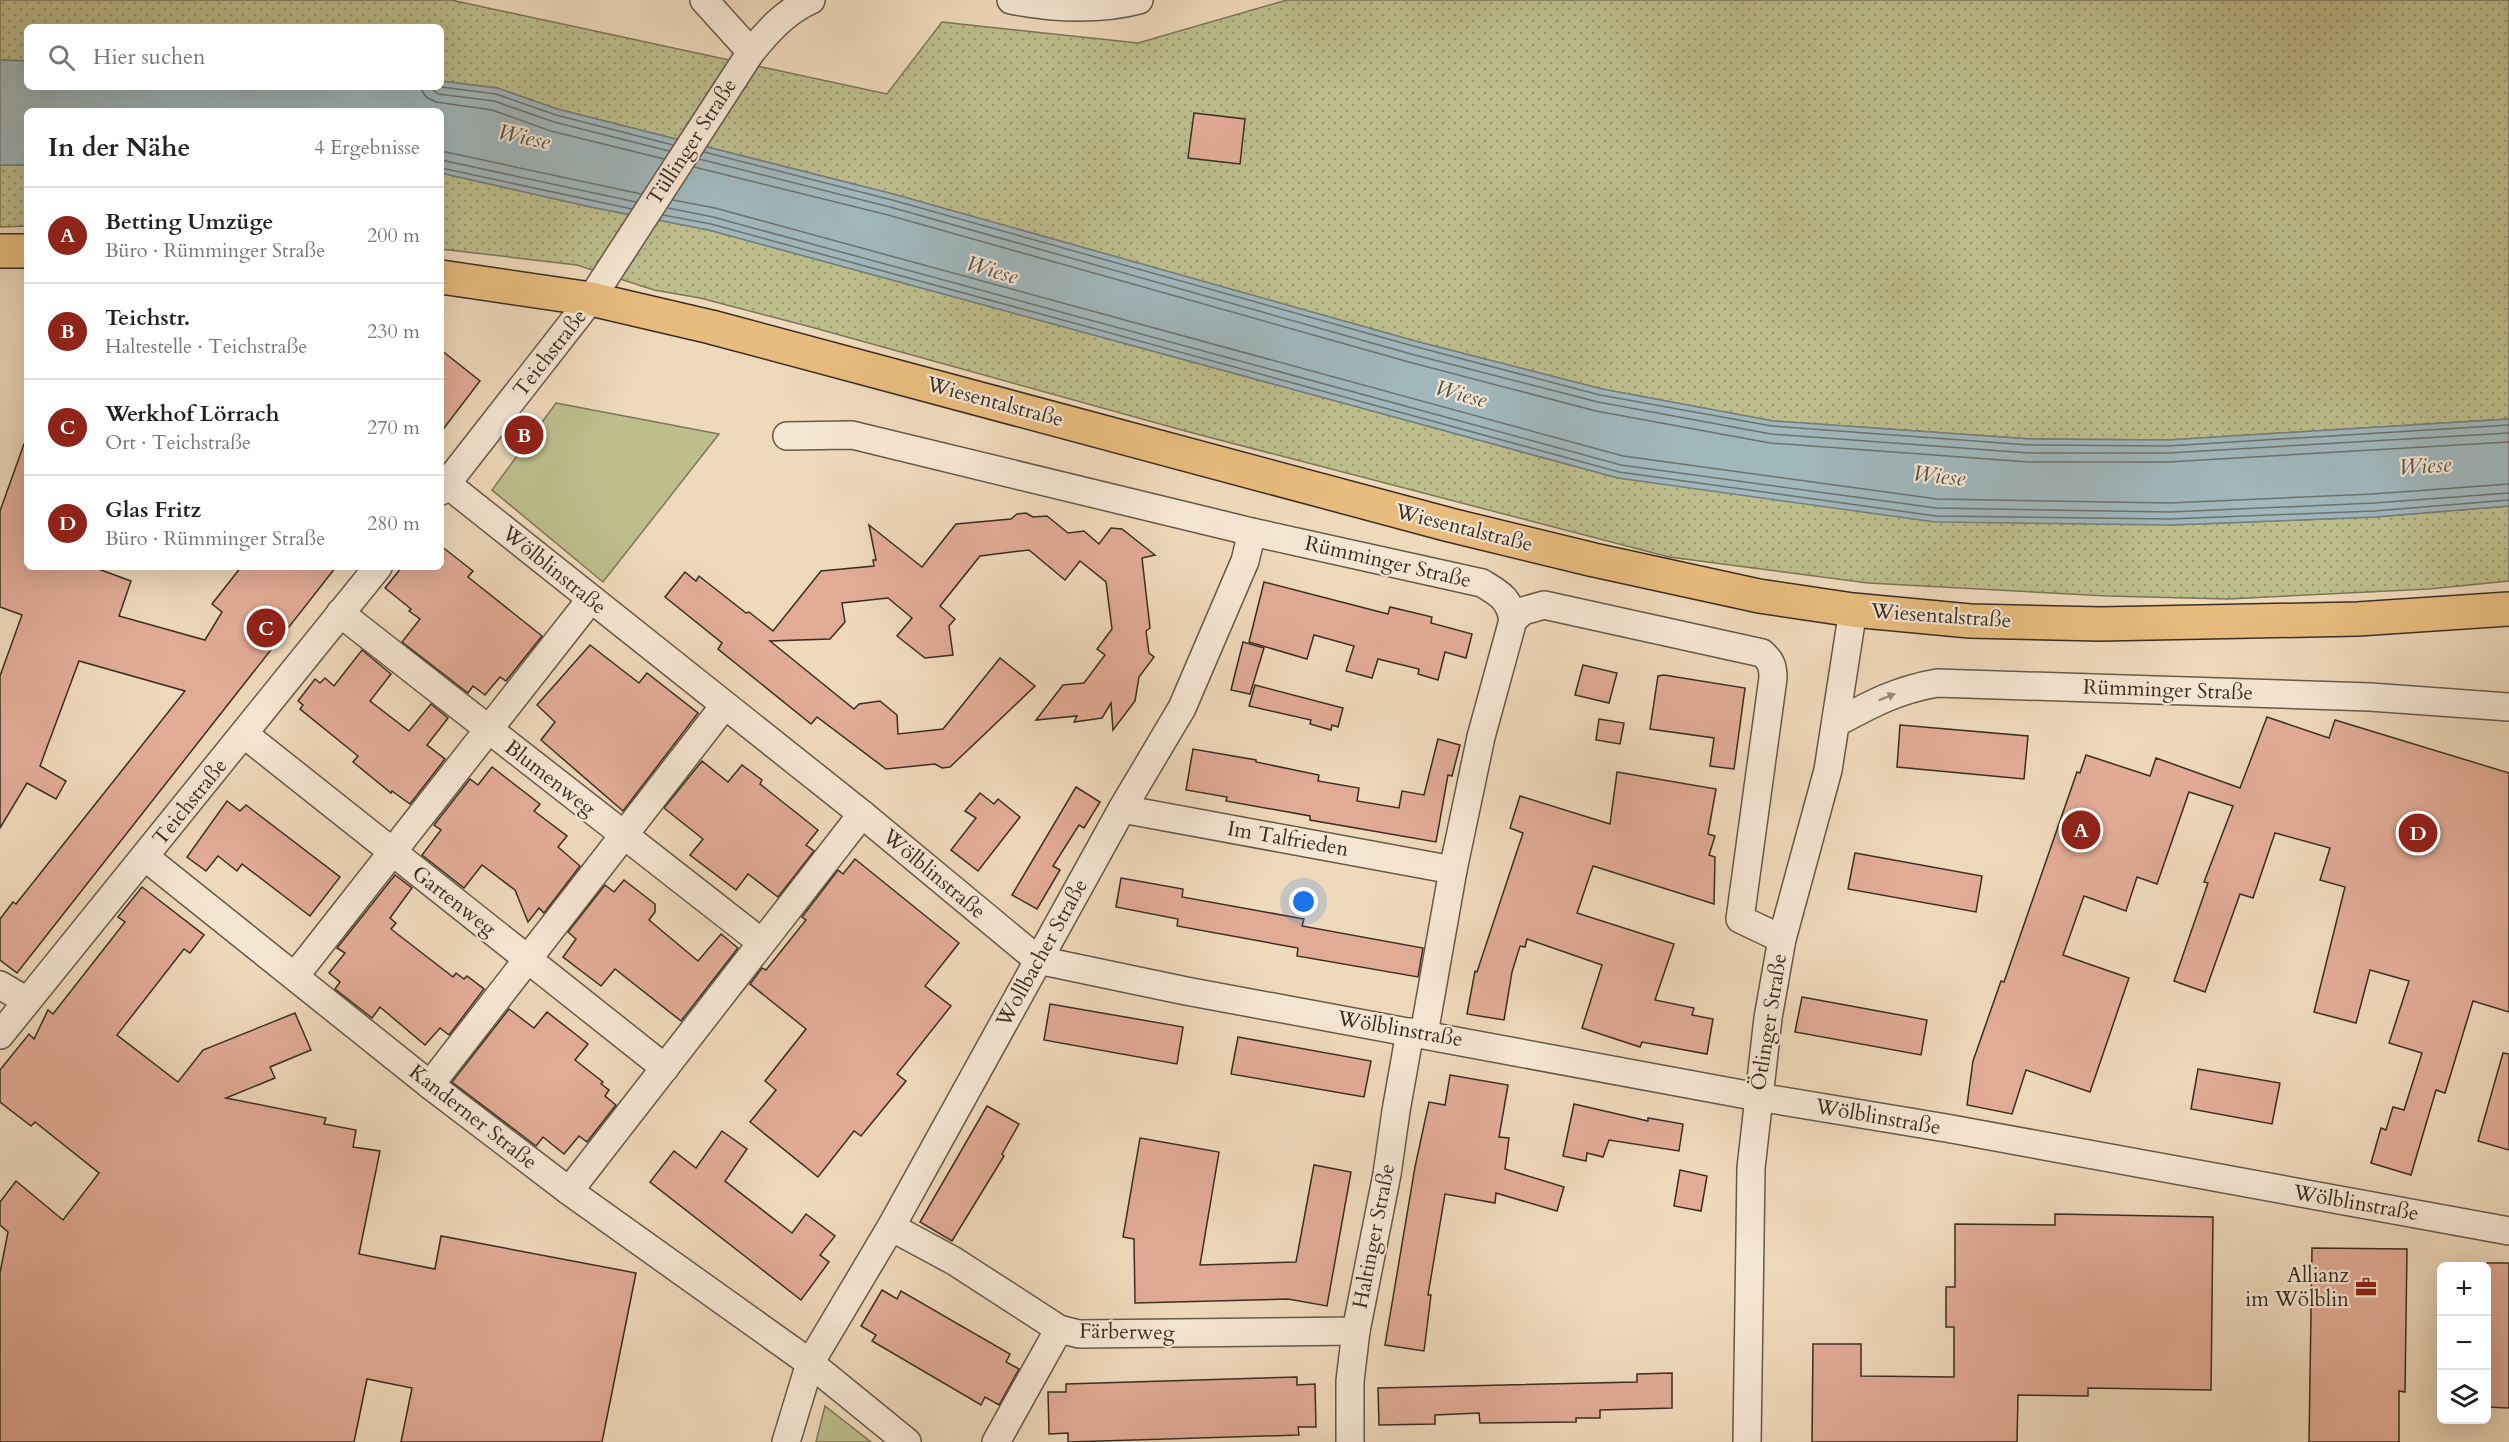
<!DOCTYPE html>
<html lang="de">
<head>
<meta charset="utf-8">
<style>
  :root { --surface:#fff; --page:#f2f2f2; --text:#222; --muted:#767676; --line:#e0e0e0; --accent:#8f2418 }
  body { margin:0; font-family:Cardo,serif; background:var(--page); color:var(--text) }
  .controls { position:absolute; right:18px; bottom:18px; display:grid; overflow:hidden; border-radius:9px; box-shadow:0 6px 24px #0002 }
  .controls button { width:54px; height:54px; display:grid; place-items:center; padding:0; border:0; border-bottom:2px solid var(--line); background:var(--surface); color:var(--text); font:30px sans-serif }
  .you { position:absolute; left:1304px; top:902px; width:21px; height:21px; margin:-15px; border:4px solid #fff; border-radius:50%; background:#1a73e8; box-shadow:0 0 0 9px #1a73e833 }
  .badge { display:grid; place-items:center; width:39px; height:39px; border-radius:50%; background:var(--accent); color:#fff; font-size:20px; font-weight:700 }
  .pin { position:absolute; translate:-50% -50%; border:3px solid #fff; box-shadow:0 2px 6px #0006 }
  .list { margin:0; padding:0; list-style:none }
  h2 { display:flex; justify-content:space-between; align-items:center; height:78px; margin:0; padding:0 24px; font-size:26px }
  h2 small { font-size:20px; font-weight:400; color:var(--muted) }
  .list li { display:grid; grid-template-columns:39px 1fr auto; gap:18px; align-items:center; box-sizing:border-box; height:96px; padding:0 24px; border-top:2px solid var(--line) }
  .list b { display:block; font-size:22px; white-space:nowrap }
  .list p { margin:0; font-size:20px; white-space:nowrap; color:var(--muted) }
  .list em { font-size:20px; font-style:normal; color:var(--muted) }
  .icon { flex:none; width:33px; height:33px; fill:none; stroke:currentColor; stroke-width:2; stroke-linecap:round; stroke-linejoin:round }
  .map { position:relative; flex:none; width:2509px; height:1442px; overflow:hidden }
  .search { position:absolute; background:var(--surface); box-shadow:0 6px 24px #0002; left:24px; top:24px; width:420px; height:66px; display:flex; align-items:center; gap:15px; box-sizing:border-box; padding:0 21px; border-radius:9px; color:var(--muted); font-size:22px }
  .panel { position:absolute; background:var(--surface); box-shadow:0 6px 24px #0002; left:24px; top:108px; width:420px; height:462px; border-radius:9px }
  .map>svg:first-child { display:block }
  .grass { fill:url(#grass-dots); stroke:#7c7658; stroke-width:1.5 }
  .park { fill:#bebe8d; stroke:#7c7658; stroke-width:1.5 }
  .water { fill:#a0b7bc; stroke:#77807e; stroke-width:1.5 }
  .lines { fill:none; stroke-linecap:round; stroke-linejoin:round }
  .shore { stroke:#6c726f; stroke-width:1.5 }
  .building { fill:#e2ab96; stroke:#392e22; stroke-width:1.5 }
  .minor-casing { stroke:#665948; stroke-width:30 }
  .major-casing { stroke:#392e22; stroke-width:36 }
  .minor { stroke:#f5e6d3; stroke-width:27 }
  .major { stroke:#e8bc7e; stroke-width:33 }
  .oneway { fill:#978a7a }
  .labels { text-anchor:middle; dominant-baseline:central; stroke-width:4.5; stroke-linejoin:round; paint-order:stroke }
  .street-label { font-size:21px; fill:#392e22; stroke:#f5e6d3 }
  .poi-label { font-size:21px; fill:#392e22; stroke:#f5e6d3; text-anchor:end }
  .water-label { font-size:22px; font-style:italic; fill:#535048; stroke:#f5e6d3 }
</style>
</head>
<body>
<div class="map">
<svg width="2509" height="1442" viewBox="0 0 2509 1442">
  <defs>
    <pattern id="grass-dots" width="8" height="8" patternUnits="userSpaceOnUse" patternTransform="scale(1.5)"><rect width="8" height="8" fill="#bebe8d"/><path d="M2 2h.1M6 6h.1" fill="none" stroke="#9b9b73" stroke-width="1.8" stroke-linecap="round"/></pattern>
  </defs>
  <rect width="100%" height="100%" fill="#efd9bb"/>
  <filter id="stains"><feTurbulence type="fractalNoise" baseFrequency=".00333" numOctaves="4"/><feColorMatrix values="0 0 0 0 .2 0 0 0 0 .09 0 0 0 0 .02 0 0 0 .5 -.17"/></filter>
  <radialGradient id="worn" r=".72"><stop offset=".6" stop-color="#630" stop-opacity="0"/><stop offset="1" stop-color="#630" stop-opacity=".3"/></radialGradient>
  <g class="grass">
    <polygon points="0,0 451,0 887,94 942,22 1138,43 1287,0 2509,0 2509,419 2168,440 2030,439 1773,421 1602,389 1415,341 893,194 557,109 497,88 441,81 441,27 27,27 27,61 0,60"/>
    <polygon points="0,165 27,165 27,226 0,227"/>
    <polygon points="441,173 591,207 709,230 1618,478 2170,525 2375,517 2509,506 2509,581 2429,589 2228,599 2107,596 1868,583 1669,557 1189,432 811,327 700,298 654,290 577,265 441,249"/>
  </g>
  <g class="park">
    <polygon points="556,403 719,434 603,582 492,490"/>
    <polygon points="825,1406 871,1442 816,1442"/>
  </g>
  <polygon class="water" points="0,60 27,61 27,87 441,87 441,81 497,88 557,109 893,194 1415,341 1602,389 1773,421 2030,439 2168,440 2509,419 2509,506 2375,517 2170,525 1935,522 1618,478 709,230 591,207 441,173 441,111 27,111 27,165 0,165"/>
  <g class="lines">
    <g class="shore">
      <polyline points="420,87 426,97 436,102 492,110 551,131 664,159"/>
      <polyline points="430,87 438,94 494,101 554,122 669,151"/>
      <polyline points="441,87 496,94 556,115 673,145"/>
      <polyline points="441,151 641,194"/>
      <polyline points="704,152 892,200 1413,346 1600,395 1772,426 2029,445 2168,446 2509,425"/>
      <polyline points="699,159 890,207 1411,354 1598,402 1771,434 2029,453 2168,453 2509,433"/>
      <polyline points="441,160 636,202"/>
      <polyline points="694,167 888,215 1409,362 1596,411 1770,443 2029,462 2168,462 2509,442"/>
      <polyline points="441,168 632,209"/>
      <polyline points="673,200 715,208 1623,456 1937,499 2170,503 2373,494 2509,484"/>
      <polyline points="668,208 713,217 1621,465 1936,508 2170,512 2374,503 2509,493"/>
      <polyline points="663,215 711,224 1619,472 1936,516 2170,519 2374,511 2509,500"/>
    </g>
  </g>
  <g class="building">
    <polygon points="1194,113 1245,119 1240,164 1188,158"/>
    <polygon points="441,350 480,381 441,432"/>
    <polygon points="24,444 27,444 27,567 93,567 131,581 119,616 205,640 222,612 212,604 241,567 336,567 17,973 0,960 0,919 13,902 16,904 185,691 79,661 40,766 66,781 56,799 27,783 0,828 0,676 22,615 0,607 0,511"/>
    <polygon points="1026,513 1033,517 1047,516 1068,533 1084,531 1099,544 1111,528 1122,529 1155,555 1142,558 1150,628 1146,631 1149,653 1154,657 1139,677 1135,701 1113,730 1111,703 1102,718 1074,722 1077,716 1036,720 1063,685 1084,683 1105,655 1097,649 1112,629 1106,582 1080,561 1065,580 1029,550 980,556 940,606 955,619 949,626 953,655 925,658 897,636 912,618 888,598 842,603 845,622 830,639 770,641 854,709 859,704 880,701 897,715 898,734 943,729 1000,658 1035,686 950,767 942,768 935,764 886,769 817,717 811,724 718,649 722,643 665,597 685,572 696,581 699,576 746,613 749,612 773,631 821,571 874,566 873,560 876,560 869,525 922,567 956,524 1011,519 1017,514"/>
    <polygon points="441,546 473,571 468,577 542,636 506,681 500,677 485,695 473,686 468,693 402,642 420,619 409,611 411,609 385,588 402,567 441,567"/>
    <polygon points="1264,582 1388,614 1390,607 1432,617 1431,623 1472,634 1466,658 1445,652 1438,680 1418,674 1419,669 1378,659 1372,678 1346,671 1354,646 1314,635 1307,659 1249,642"/>
    <polygon points="1243,642 1264,648 1250,694 1231,690"/>
    <polygon points="590,645 639,683 647,673 698,713 623,811 541,740 555,722 537,705"/>
    <polygon points="362,650 391,674 370,701 409,731 431,704 448,718 427,745 445,759 410,804 392,791 391,793 353,762 358,756 300,709 303,705 298,701 315,679 320,683 325,678 334,686"/>
    <polygon points="1583,665 1617,673 1609,703 1575,695"/>
    <polygon points="1664,675 1745,688 1734,769 1710,766 1714,738 1650,729 1658,676"/>
    <polygon points="1255,685 1343,708 1338,727 1332,725 1331,730 1310,724 1311,720 1249,706"/>
    <polygon points="2267,717 2329,738 2335,720 2509,773 2509,1012 2473,1001 2445,1093 2436,1090 2411,1175 2371,1163 2381,1128 2386,1130 2393,1107 2404,1110 2422,1053 2389,1043 2409,981 2370,970 2356,1023 2314,1012 2345,887 2320,880 2330,848 2275,833 2253,898 2240,894 2205,992 2174,981 2208,883 2204,882 2233,806 2189,792 2157,884 2137,877 2126,911 2084,896 2063,955 2129,978 2090,1092 2026,1070 2012,1114 1967,1105 1973,1061 2001,981 2004,982 2077,772 2080,773 2086,755 2150,776 2156,758 2240,788"/>
    <polygon points="1599,719 1624,723 1620,744 1596,740"/>
    <polygon points="1900,725 2028,736 2024,779 1897,767"/>
    <polygon points="1438,739 1460,745 1452,776 1448,775 1436,842 1310,820 1310,816 1226,801 1227,797 1186,790 1193,749 1256,760 1256,762 1319,775 1318,781 1359,788 1357,801 1399,808 1402,791 1424,795"/>
    <polygon points="702,761 728,782 742,765 762,780 760,784 818,830 806,845 814,851 778,897 748,874 736,890 690,855 703,839 664,808"/>
    <polygon points="492,767 540,804 534,811 567,836 558,847 580,866 544,913 539,908 528,922 515,890 482,865 464,888 422,855 441,830 434,825 470,779 478,785"/>
    <polygon points="1617,772 1716,789 1708,834 1715,836 1709,855 1715,857 1714,904 1593,866 1577,913 1674,944 1655,1000 1694,1008 1692,1015 1713,1019 1707,1054 1642,1042 1640,1047 1582,1028 1602,965 1527,939 1525,947 1520,946 1512,972 1504,1020 1467,1014 1475,971 1477,972 1523,833 1510,828 1520,796 1610,824"/>
    <polygon points="1076,787 1100,802 1084,828 1079,825 1053,866 1060,870 1037,909 1012,895"/>
    <polygon points="980,793 994,804 998,799 1020,817 978,871 951,850 976,818 965,811"/>
    <polygon points="227,801 240,811 246,805 340,877 310,916 242,864 237,871 218,856 206,871 187,857"/>
    <polygon points="1855,853 1982,876 1976,912 1848,889"/>
    <polygon points="855,859 959,943 925,986 951,1006 897,1074 906,1081 861,1136 854,1131 818,1177 750,1122 776,1090 765,1081 806,1029 750,984 762,968 766,970 806,920 802,917 838,870 843,874"/>
    <polygon points="395,875 412,888 390,918 396,923 391,929 453,977 456,973 464,979 467,976 484,989 449,1035 440,1028 425,1045 380,1007 372,1018 335,989 340,982 329,973 345,953 337,948"/>
    <polygon points="1121,878 1183,889 1182,897 1304,919 1302,926 1423,948 1418,977 1297,956 1298,948 1177,926 1178,919 1116,907"/>
    <polygon points="624,880 655,904 655,912 649,920 698,961 721,934 738,948 681,1021 615,969 601,986 563,957 576,939 568,932 605,885 614,892"/>
    <polygon points="142,887 204,935 190,953 184,949 117,1035 178,1082 203,1050 295,1013 311,1050 270,1067 275,1078 226,1098 326,1118 324,1124 356,1130 353,1147 380,1151 359,1254 435,1269 441,1236 636,1273 602,1442 401,1442 412,1388 367,1379 354,1442 0,1442 0,1273 8,1232 0,1225 0,1202 16,1181 63,1220 99,1173 35,1122 31,1126 0,1102 0,1070 29,1034 34,1039 48,1010 53,1014 125,922 118,917"/>
    <polygon points="1802,997 1927,1020 1921,1055 1795,1032"/>
    <polygon points="1050,1004 1183,1027 1177,1064 1044,1040"/>
    <polygon points="509,1009 534,1028 547,1012 588,1044 575,1060 603,1082 601,1084 609,1090 605,1096 616,1105 587,1142 579,1136 564,1154 543,1137 536,1146 452,1082"/>
    <polygon points="1238,1037 1371,1061 1364,1097 1231,1074"/>
    <polygon points="2503,1053 2509,1054 2509,1150 2478,1141"/>
    <polygon points="2198,1069 2280,1083 2272,1124 2191,1109"/>
    <polygon points="1450,1075 1508,1085 1499,1137 1509,1138 1505,1169 1564,1187 1557,1211 1496,1193 1495,1203 1445,1194 1428,1295 1431,1295 1424,1351 1385,1345 1415,1167 1429,1102 1445,1105"/>
    <polygon points="1574,1104 1648,1121 1648,1118 1683,1124 1679,1151 1609,1140 1603,1157 1587,1153 1586,1161 1563,1156"/>
    <polygon points="987,1106 1019,1124 1002,1154 1004,1156 952,1241 920,1222"/>
    <polygon points="722,1131 747,1149 725,1181 792,1233 806,1214 835,1236 820,1255 829,1262 801,1300 650,1182 674,1151 696,1168"/>
    <polygon points="1140,1138 1219,1152 1200,1265 1296,1262 1314,1165 1351,1172 1327,1306 1288,1299 1135,1303 1134,1239 1123,1237"/>
    <polygon points="1680,1170 1707,1176 1701,1211 1674,1206"/>
    <polygon points="2055,1214 2213,1217 2211,1390 2088,1388 2088,1396 2018,1395 2017,1442 1812,1442 1813,1344 1861,1344 1861,1376 1954,1377 1954,1327 1946,1327 1946,1287 1955,1287 1955,1224 2055,1225"/>
    <polygon points="2312,1248 2407,1249 2405,1392 2399,1391 2399,1442 2309,1442"/>
    <polygon points="2487,1263 2509,1263 2509,1408 2487,1407"/>
    <polygon points="882,1290 897,1299 901,1291 1010,1354 1006,1362 1019,1369 999,1405 985,1397 981,1405 872,1341 876,1335 861,1326"/>
    <polygon points="1672,1373 1672,1408 1600,1410 1600,1418 1576,1418 1576,1422 1480,1423 1479,1413 1435,1415 1435,1424 1379,1425 1378,1388 1637,1382 1637,1374"/>
    <polygon points="1297,1377 1297,1385 1315,1384 1316,1427 1298,1427 1299,1435 1068,1442 1068,1433 1049,1434 1048,1392 1066,1392 1066,1384"/>
  </g>
  <g class="lines">
    <defs>
      <g id="minor">
        <polyline points="704,0 751,52"/>
        <path d="M1011,0C1053,8 1097,11 1139,0"/>
        <path d="M787,436L852,435L1252,532L1482,583C1500,594 1509,598 1513,620L1523,611L1544,605L1762,653C1771,661 1773,666 1773,678L1740,919L1782,939"/>
        <polyline points="447,484 862,814 1038,960 1186,991 1758,1097 1946,1128 2509,1231"/>
        <path d="M441,491L591,299L751,52C769,30 785,12 811,0"/>
        <polyline points="340,613 761,942"/>
        <path d="M1836,723C1871,704 1897,690 1937,683L2370,697L2509,707"/>
        <polyline points="244,734 665,1068"/>
        <polyline points="1122,809 1453,870"/>
        <polyline points="145,857 430,1085 569,1191 810,1363 907,1442"/>
        <polyline points="295,976 591,599"/>
        <polyline points="0,985 27,1001"/>
        <polyline points="1424,1034 1453,870 1481,737 1513,620"/>
        <polyline points="0,1035 378,567"/>
        <polyline points="430,1085 724,706"/>
        <polyline points="569,1191 862,814"/>
        <polyline points="891,1227 954,1261 1059,1329 1079,1334 1356,1331"/>
        <polyline points="786,1442 810,1363 891,1227 1122,809 1182,708 1245,561 1252,532"/>
        <polyline points="996,1442 1059,1329"/>
        <polyline points="1350,1442 1350,1381 1356,1331 1387,1174 1396,1111 1410,1032"/>
        <polyline points="1747,1442 1751,1168 1768,1018 1782,939 1828,770 1853,610"/>
      </g>
      <g id="major">
        <polyline points="0,251 27,251"/>
        <polyline points="441,277 591,299 711,327 1450,525 1594,560 1759,596 1853,610 1970,621 2101,624 2358,619 2509,609"/>
      </g>
    </defs>
    <use href="#minor" class="minor-casing"/>
    <use href="#major" class="major-casing"/>
    <use href="#minor" class="minor"/>
    <use href="#major" class="major"/>
  </g>
  <defs><path id="oneway-solid" d="M-6-.8H1V-3.2L6.5 0L1 3.2V.8H-6Z" transform="scale(1.5)"/></defs>
  <use class="oneway" href="#oneway-solid" transform="translate(1887 697) rotate(-22)"/>
  <defs>
    <symbol id="office-bare" viewBox="-9 -9 18 18"><path d="M-6-3h4V-5.5h4V-3h4V5H-6ZM-1-4.5V-3h2v-1.5ZM-6 0V1H6V0Z" fill="#8f2418" stroke="#f5e6d3" stroke-width="2.5" paint-order="stroke"/></symbol>
  </defs>
  <g fill-rule="evenodd">
    <use href="#office-bare" x="2351" y="1272" width="30" height="30"/>
  </g>
  <g class="labels">
    <g class="street-label">
      <text transform="translate(692 142) rotate(-57)">Tüllinger Straße</text>
      <text transform="translate(550 353) rotate(-52)">Teichstraße</text>
      <text transform="translate(995 402) rotate(15)">Wiesentalstraße</text>
      <text transform="translate(1464 528) rotate(14)">Wiesentalstraße</text>
      <text transform="translate(1388 562) rotate(13)">Rümminger Straße</text>
      <text transform="translate(554 570) rotate(39)">Wölblinstraße</text>
      <text transform="translate(1941 616) rotate(4)">Wiesentalstraße</text>
      <text transform="translate(2168 690) rotate(2)">Rümminger Straße</text>
      <text transform="translate(550 778) rotate(38)">Blumenweg</text>
      <text transform="translate(190 802) rotate(-51)">Teichstraße</text>
      <text transform="translate(1288 839) rotate(10)">Im Talfrieden</text>
      <text transform="translate(934 874) rotate(40)">Wölblinstraße</text>
      <text transform="translate(454 901) rotate(38)">Gartenweg</text>
      <text transform="translate(1042 953) rotate(-61)">Wollbacher Straße</text>
      <text transform="translate(1769 1022) rotate(-81)">Ötlinger Straße</text>
      <text transform="translate(1400 1029) rotate(10)">Wölblinstraße</text>
      <text transform="translate(473 1117) rotate(38)">Kanderner Straße</text>
      <text transform="translate(1878 1117) rotate(10)">Wölblinstraße</text>
      <text transform="translate(2356 1203) rotate(10)">Wölblinstraße</text>
      <text transform="translate(1374 1236) rotate(-79)">Haltinger Straße</text>
      <text transform="translate(1127 1332) rotate(1)">Färberweg</text>
    </g>
    <g class="poi-label">
      <text x="2349" y="1275">Allianz<tspan x="2349" dy="24">im Wölblin</tspan></text>
    </g>
    <g class="water-label">
      <text transform="translate(524 137) rotate(12)">Wiese</text>
      <text transform="translate(992 270) rotate(16)">Wiese</text>
      <text transform="translate(1461 394) rotate(15)">Wiese</text>
      <text transform="translate(2425 466) rotate(-4)">Wiese</text>
      <text transform="translate(1939 476) rotate(6)">Wiese</text>
    </g>
  </g>
  <rect width="100%" height="100%" filter="url(#stains)"/>
  <rect width="100%" height="100%" fill="url(#worn)"/>
</svg>
<div class="controls">
<button>+</button>
<button>−</button>
<button><svg class="icon" aria-label="layers" viewBox="0 0 24 24"><path d="M12 4l9 5-9 5-9-5zM3 14l9 5 9-5"/></svg></button>
</div>
<div class="you"></div>
<div class="pin badge" style="left:2081px;top:830px">A</div>
<div class="pin badge" style="left:524px;top:435px">B</div>
<div class="pin badge" style="left:266px;top:628px">C</div>
<div class="pin badge" style="left:2418px;top:833px">D</div>
<div class="search"><svg class="icon" aria-label="search" viewBox="0 0 24 24"><circle cx="10" cy="10" r="6"/><path d="M15 15l6 6"/></svg>Hier suchen</div>
<section class="panel">
<h2>In der Nähe<small>4 Ergebnisse</small></h2>
<ul class="list">
<li><span class="badge">A</span><div><b>Betting Umzüge</b><p>Büro · Rümminger Straße</p></div><em>200 m</em></li>
<li><span class="badge">B</span><div><b>Teichstr.</b><p>Haltestelle · Teichstraße</p></div><em>230 m</em></li>
<li><span class="badge">C</span><div><b>Werkhof Lörrach</b><p>Ort · Teichstraße</p></div><em>270 m</em></li>
<li><span class="badge">D</span><div><b>Glas Fritz</b><p>Büro · Rümminger Straße</p></div><em>280 m</em></li>
</ul>
</section>
</div>
</body>
</html>
